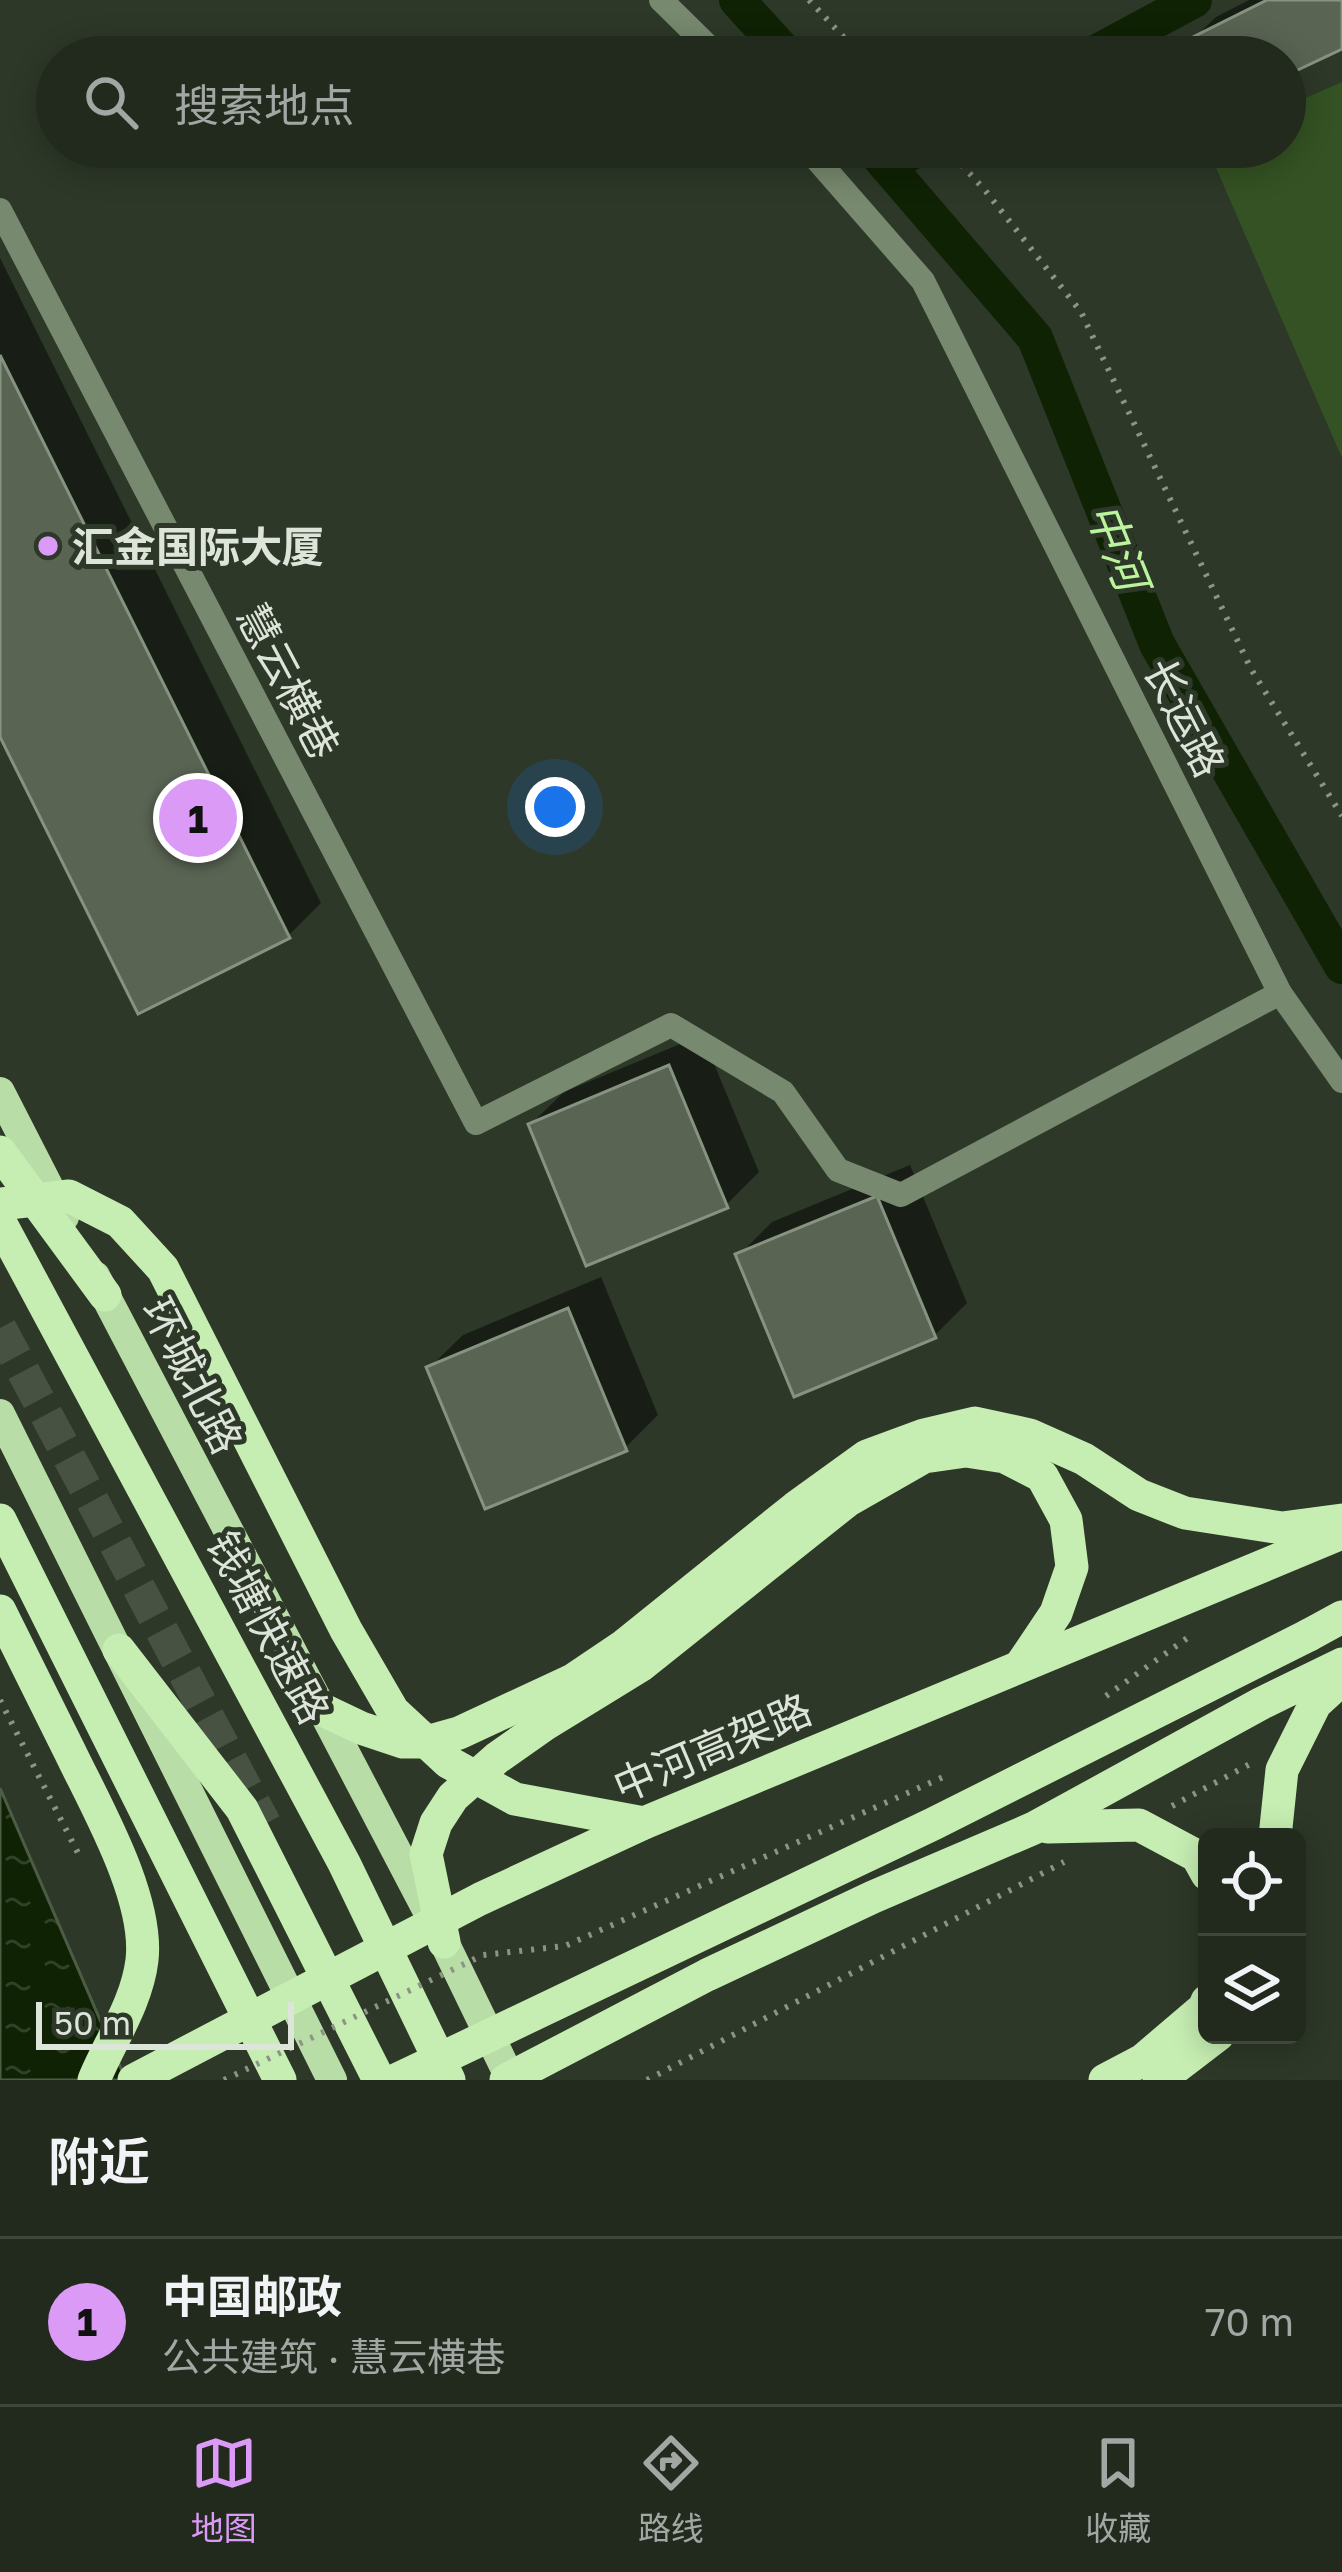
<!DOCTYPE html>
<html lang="zh">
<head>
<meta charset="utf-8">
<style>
  :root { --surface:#222a1e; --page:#2e362b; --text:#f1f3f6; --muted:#a2a7a4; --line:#3f463c; --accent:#da9af6 }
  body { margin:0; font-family:"Golos Text","Noto Sans SC",sans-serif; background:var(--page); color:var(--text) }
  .controls { position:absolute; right:36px; bottom:36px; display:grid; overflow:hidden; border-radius:18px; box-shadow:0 6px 30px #0003 }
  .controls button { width:108px; height:108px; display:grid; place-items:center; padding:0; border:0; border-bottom:3px solid var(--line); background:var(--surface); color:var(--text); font:60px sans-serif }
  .scale { position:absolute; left:36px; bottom:30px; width:258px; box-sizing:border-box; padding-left:12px; border:6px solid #dde4da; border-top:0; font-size:33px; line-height:42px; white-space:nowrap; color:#dde4da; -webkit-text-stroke:9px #2d3828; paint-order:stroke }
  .you { position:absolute; left:555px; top:807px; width:42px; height:42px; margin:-30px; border:9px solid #fff; border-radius:50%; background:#1a73e8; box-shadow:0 0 0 18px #1a73e833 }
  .badge { display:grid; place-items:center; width:78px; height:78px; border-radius:50%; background:var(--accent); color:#111; font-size:39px; font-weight:700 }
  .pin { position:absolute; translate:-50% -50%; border:6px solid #fff; box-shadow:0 3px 12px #0006 }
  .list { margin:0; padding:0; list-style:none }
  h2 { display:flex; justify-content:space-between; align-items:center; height:156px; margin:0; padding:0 48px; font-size:51px }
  h2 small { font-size:39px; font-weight:400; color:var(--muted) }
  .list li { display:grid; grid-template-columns:78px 1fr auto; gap:36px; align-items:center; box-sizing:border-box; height:168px; padding:0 48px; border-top:3px solid var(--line) }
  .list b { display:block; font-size:45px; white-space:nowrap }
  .list p { margin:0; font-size:39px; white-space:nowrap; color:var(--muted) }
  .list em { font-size:39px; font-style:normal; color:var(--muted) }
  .icon { flex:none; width:66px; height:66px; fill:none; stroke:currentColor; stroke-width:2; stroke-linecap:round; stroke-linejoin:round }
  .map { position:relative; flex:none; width:1342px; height:2080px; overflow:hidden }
  .search { position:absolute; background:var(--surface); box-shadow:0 6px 30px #0003; left:36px; right:36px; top:36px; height:132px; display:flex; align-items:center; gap:30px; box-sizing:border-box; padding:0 42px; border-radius:66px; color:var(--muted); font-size:45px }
  .sheet { height:324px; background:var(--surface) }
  nav { display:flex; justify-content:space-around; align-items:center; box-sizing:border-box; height:168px; border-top:3px solid var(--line); background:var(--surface); font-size:33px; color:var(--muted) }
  nav a { display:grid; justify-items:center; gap:6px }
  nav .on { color:var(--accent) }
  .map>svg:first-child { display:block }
  .green { fill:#345223 }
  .water { fill:url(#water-ripples); stroke:#4d5c44; stroke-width:3 }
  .shadow { fill:#0007 }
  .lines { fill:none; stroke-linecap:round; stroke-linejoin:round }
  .canal { stroke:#0f2204; stroke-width:36 }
  .building { fill:#596453; stroke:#869380; stroke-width:3 }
  .trunk-tunnel { stroke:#475243; stroke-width:33; stroke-dasharray:33 16; stroke-linecap:butt }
  .path { stroke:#8b9487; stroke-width:6; stroke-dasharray:3 9; stroke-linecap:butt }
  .minor { stroke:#77896e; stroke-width:24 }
  .tertiary { stroke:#77896e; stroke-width:24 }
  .primary { stroke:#b9dda7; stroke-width:30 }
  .trunk { stroke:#c6eeb2; stroke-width:33 }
  .path-bridge { stroke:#8b9487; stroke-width:6; stroke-dasharray:3 9; stroke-linecap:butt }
  .trunk-bridge { stroke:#c6eeb2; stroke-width:33 }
  .poi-dot { fill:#da9af6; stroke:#2d3828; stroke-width:4.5 }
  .labels { text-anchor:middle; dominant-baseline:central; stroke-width:10; stroke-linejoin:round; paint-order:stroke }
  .poi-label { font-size:42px; font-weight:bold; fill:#dde4da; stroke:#2d3828; text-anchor:start }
  .street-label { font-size:42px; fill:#dde4da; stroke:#2d3828 }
  .water-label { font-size:45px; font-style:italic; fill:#bcf49d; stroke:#2d3828 }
</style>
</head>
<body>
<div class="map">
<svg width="1342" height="2080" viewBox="0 0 1342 2080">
  <defs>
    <pattern id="water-ripples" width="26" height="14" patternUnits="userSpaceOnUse" patternTransform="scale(3)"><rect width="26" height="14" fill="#0f2204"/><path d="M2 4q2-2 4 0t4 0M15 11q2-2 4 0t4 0" fill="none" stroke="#324228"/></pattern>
  </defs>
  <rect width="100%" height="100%" fill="#2d3828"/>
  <polygon class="green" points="1342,82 1342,458 1207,147 1285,147 1285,107"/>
  <polygon class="water" points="0,1788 126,2080 0,2080"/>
  <g class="shadow">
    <polygon points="1249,0 1342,0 1342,45 1285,72 1285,57 1201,57 1192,40 1216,17"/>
    <polygon points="0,258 321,903 288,936 0,731"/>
    <polygon points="702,1035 759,1172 726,1205 531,1124 564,1092"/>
    <polygon points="910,1165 967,1303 934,1336 739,1255 772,1222"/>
    <polygon points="601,1277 658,1415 625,1448 430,1367 463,1335"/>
  </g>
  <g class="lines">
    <g class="canal">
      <polyline points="737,0 789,57"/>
      <polyline points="1088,57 1194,0"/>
      <polyline points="871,147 1035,338 1157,644 1342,966"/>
      <polyline points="887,165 921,147"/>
    </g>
  </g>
  <g class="building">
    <polygon points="1267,0 1342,0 1342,49 1285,76 1285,57 1197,57 1189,39"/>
    <polygon points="0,355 290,938 138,1014 0,737"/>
    <polygon points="669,1065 728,1208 586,1266 528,1124"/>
    <polygon points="877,1196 936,1338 794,1397 735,1254"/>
    <polygon points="568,1308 627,1451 485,1509 426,1367"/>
  </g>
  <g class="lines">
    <polyline class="trunk-tunnel" points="0,1328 265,1824"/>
    <g class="path">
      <polyline points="809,0 862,57"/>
      <polyline points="945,147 984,189 1081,312 1251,669 1342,816"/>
      <polyline points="1106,1696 1193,1634"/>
      <polyline points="0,1700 80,1857"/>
      <polyline points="1172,1806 1250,1764"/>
      <polyline points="647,2080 1064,1862"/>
    </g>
    <polyline class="minor" points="0,210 476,1123 671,1025 783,1092 838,1170 901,1195 1280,993"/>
    <g class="tertiary">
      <polyline points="661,0 719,57"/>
      <polyline points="806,147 923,281 1280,993 1342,1081"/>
    </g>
    <g class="primary">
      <polyline points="0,1092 64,1217"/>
      <polyline points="95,1276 444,1942 511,2080"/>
      <polyline points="0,1414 332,2080"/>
    </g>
    <g class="trunk">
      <polyline points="0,1152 105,1295"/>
      <polyline points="0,1222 344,1863 449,2080"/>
      <polyline points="0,1520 280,2080"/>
      <polyline points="1309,1635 1342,1617"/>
      <polyline points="119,1650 242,1809 379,2080"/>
      <polyline points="321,1709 361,1728 403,1742 427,1742 459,1733 573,1680 622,1647 795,1508 867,1456 924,1435 975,1423 1030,1435 1084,1459 1139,1495 1185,1513 1282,1528 1342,1520"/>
      <polyline points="444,1942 426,1854 436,1823 453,1797 497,1758 544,1725 640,1666 847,1501 924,1457 966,1451 1005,1457 1042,1476 1066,1520 1072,1567 1056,1613 1021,1665"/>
      <polyline points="1105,2080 1143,2060 1204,2008 1207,2001"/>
      <polyline points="1159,2080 1218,2035"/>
    </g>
    <polyline class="path-bridge" points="224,2080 483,1955 565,1946 950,1774"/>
    <g class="trunk-bridge">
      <polyline points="0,1204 69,1196 120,1222 163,1269 346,1630 393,1711 448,1762 515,1799 644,1823"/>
      <path d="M0,1611C23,1658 47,1705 70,1752C97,1808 149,1898 142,1960C137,2003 110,2041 94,2080"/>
      <polyline points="1048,1827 1139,1825 1197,1856 1207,1874"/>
      <polyline points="1275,1837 1282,1770 1315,1704 1342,1679"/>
      <polyline points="134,2080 480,1899 644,1823 1342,1533"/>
      <polyline points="396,2080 933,1824 1309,1635"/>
      <polyline points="506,2080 707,1975 873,1897 1034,1828 1262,1703 1342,1664"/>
    </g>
  </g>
  <circle class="poi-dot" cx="48" cy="546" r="12"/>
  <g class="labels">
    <g class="poi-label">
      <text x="72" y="546">汇金国际大厦</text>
    </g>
    <g class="street-label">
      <text transform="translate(289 681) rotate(62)">慧云横巷</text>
      <text transform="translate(1185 717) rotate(63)">长运路</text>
      <text transform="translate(193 1375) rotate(63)">环城北路</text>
      <text transform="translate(269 1627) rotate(62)">钱塘快速路</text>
      <text transform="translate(712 1747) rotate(-23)">中河高架路</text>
    </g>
    <g class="water-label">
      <text transform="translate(1118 546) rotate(68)">中河</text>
    </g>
  </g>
</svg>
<div class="controls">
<button><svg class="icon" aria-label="locate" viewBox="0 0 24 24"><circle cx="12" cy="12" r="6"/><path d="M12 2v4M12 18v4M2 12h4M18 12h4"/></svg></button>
<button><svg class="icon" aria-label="layers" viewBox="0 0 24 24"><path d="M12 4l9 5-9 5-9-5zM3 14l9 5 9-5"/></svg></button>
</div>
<div class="scale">50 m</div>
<div class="you"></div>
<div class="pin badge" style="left:198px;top:818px">1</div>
<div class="search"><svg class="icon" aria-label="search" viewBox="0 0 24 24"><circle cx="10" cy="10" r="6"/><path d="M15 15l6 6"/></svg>搜索地点</div>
</div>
<section class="sheet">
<h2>附近<small></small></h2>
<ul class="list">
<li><span class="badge">1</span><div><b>中国邮政</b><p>公共建筑 · 慧云横巷</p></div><em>70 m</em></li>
</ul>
</section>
<nav>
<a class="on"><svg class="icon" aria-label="map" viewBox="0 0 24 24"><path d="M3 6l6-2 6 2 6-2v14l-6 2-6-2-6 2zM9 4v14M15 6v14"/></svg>地图</a>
<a><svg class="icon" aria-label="directions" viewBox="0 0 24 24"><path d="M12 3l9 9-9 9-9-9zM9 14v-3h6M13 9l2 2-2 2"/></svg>路线</a>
<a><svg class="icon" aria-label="saved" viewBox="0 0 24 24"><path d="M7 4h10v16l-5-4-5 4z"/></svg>收藏</a>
</nav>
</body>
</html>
